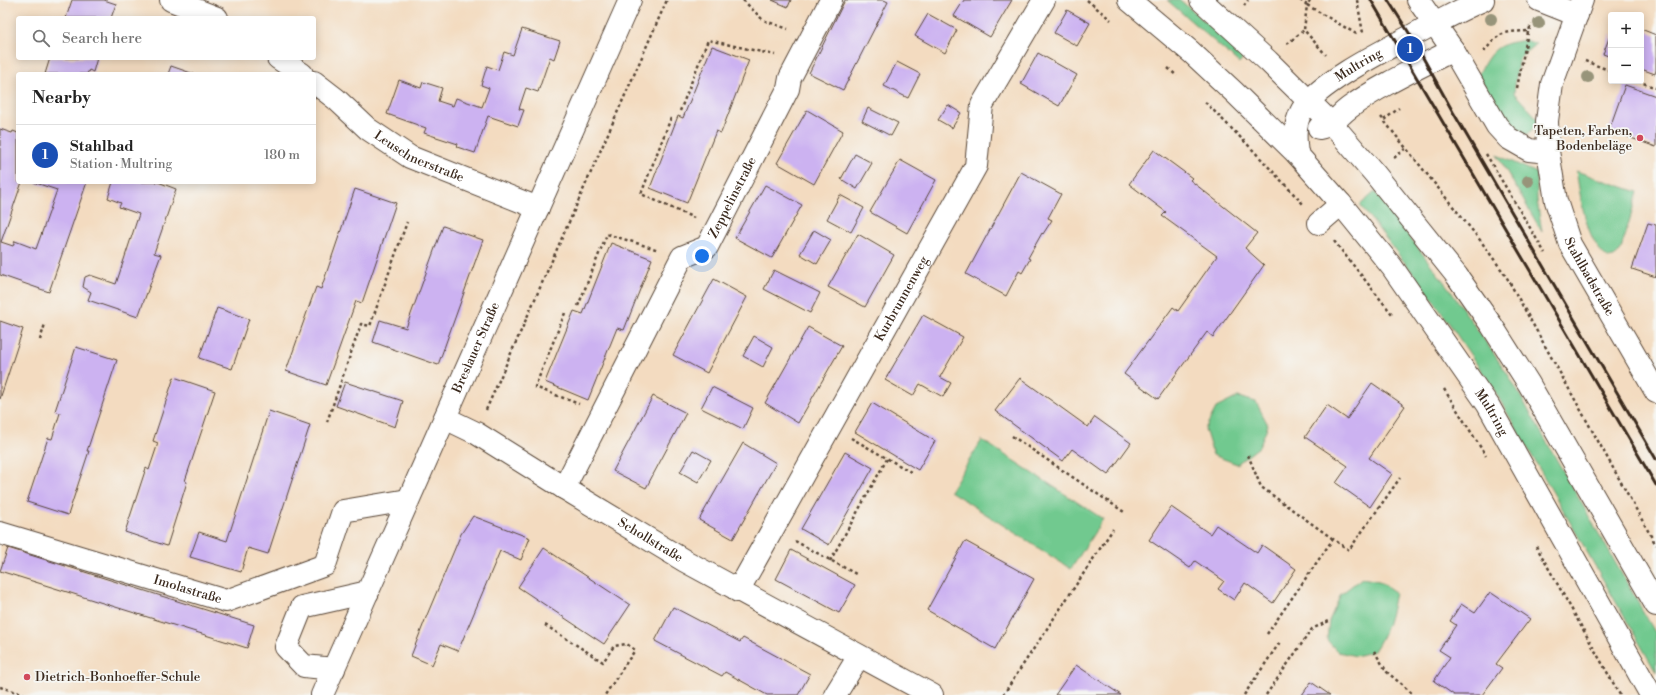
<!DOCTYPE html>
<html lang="en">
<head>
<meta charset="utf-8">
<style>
  :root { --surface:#fff; --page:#f2f2f2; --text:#222; --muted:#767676; --line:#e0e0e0; --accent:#7c3aed }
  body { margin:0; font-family:"Libre Bodoni",serif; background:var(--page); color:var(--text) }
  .controls { position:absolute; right:12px; top:12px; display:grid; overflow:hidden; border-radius:4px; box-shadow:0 2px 10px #0003 }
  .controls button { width:36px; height:36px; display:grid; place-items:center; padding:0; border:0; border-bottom:1px solid var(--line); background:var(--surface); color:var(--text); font:20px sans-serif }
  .you { position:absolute; left:702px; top:256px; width:14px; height:14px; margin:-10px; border:3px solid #fff; border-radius:50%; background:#1a73e8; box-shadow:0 0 0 6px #1a73e833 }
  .badge { display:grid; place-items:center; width:26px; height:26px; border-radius:50%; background:var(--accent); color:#fff; font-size:13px; font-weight:700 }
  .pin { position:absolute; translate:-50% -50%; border:2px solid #fff; box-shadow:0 1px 4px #0006 }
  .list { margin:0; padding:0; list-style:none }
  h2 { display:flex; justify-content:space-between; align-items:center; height:52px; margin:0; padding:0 16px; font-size:17px }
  h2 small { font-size:13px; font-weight:400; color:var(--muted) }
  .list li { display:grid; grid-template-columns:26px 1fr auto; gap:12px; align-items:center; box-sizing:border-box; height:60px; padding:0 16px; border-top:1px solid var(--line) }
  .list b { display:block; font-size:15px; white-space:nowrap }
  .list p { margin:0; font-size:13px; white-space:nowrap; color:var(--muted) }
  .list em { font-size:13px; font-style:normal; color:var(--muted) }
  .icon { flex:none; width:22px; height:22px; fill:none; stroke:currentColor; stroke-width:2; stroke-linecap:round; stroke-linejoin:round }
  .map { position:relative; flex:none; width:1656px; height:695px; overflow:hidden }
  .search { position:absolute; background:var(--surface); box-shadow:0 2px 10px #0003; left:16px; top:16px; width:300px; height:44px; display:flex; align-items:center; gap:10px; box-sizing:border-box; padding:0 14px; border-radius:4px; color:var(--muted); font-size:15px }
  .panel { position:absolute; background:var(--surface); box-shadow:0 2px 10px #0003; left:16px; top:72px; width:300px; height:112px; border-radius:4px }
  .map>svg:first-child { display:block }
  .green { fill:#71c98f; stroke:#567a56 }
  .building { fill:#ccb2f1 }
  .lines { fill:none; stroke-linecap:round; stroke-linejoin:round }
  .minor-casing { stroke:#574536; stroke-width:24 }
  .path { stroke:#574536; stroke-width:2.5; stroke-dasharray:3 3; stroke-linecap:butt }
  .minor { stroke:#fff; stroke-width:22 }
  .rail { stroke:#3b2a1e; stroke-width:3 }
  .tree { fill:#97947a }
  .poi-dot { fill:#d1495b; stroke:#f6f6f2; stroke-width:1.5 }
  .labels { text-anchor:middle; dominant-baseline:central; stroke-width:3.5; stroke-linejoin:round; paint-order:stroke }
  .street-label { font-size:13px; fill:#3b2a1e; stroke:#f6f6f2 }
  .poi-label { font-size:13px; fill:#3b2a1e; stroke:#f6f6f2; text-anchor:end }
</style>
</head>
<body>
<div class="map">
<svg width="1656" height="695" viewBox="0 0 1656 695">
  <rect width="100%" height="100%" fill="#f6f6f2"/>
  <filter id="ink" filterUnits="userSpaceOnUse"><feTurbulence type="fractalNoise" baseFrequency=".025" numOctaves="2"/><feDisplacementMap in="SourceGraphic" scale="8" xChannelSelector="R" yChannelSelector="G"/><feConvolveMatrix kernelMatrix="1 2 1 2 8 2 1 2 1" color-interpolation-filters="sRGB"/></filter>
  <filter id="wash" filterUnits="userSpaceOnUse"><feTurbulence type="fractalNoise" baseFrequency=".012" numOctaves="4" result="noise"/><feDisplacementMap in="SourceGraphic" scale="16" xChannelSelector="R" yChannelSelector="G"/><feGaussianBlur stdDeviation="0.9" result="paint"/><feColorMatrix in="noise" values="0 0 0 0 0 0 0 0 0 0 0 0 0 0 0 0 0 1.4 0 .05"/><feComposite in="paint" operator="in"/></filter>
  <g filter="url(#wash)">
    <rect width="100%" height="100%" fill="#f3dbc0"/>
    <g class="green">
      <polygon points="1167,0 1180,0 1245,56 1239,63"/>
      <path d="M1526,40L1536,44L1522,55L1518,62L1514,93L1538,119C1534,132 1527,138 1514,134L1478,75C1492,49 1496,44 1526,40Z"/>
      <polygon points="1497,155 1537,173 1537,200 1542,232"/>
      <path d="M1576,171L1638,192L1620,252L1614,257L1608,258C1585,241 1581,197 1576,171Z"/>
      <polygon points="1375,192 1448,287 1509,376 1656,634 1656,672 1493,388 1429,294 1360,205"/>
      <polygon points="1238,397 1256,402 1268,425 1259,447 1237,464 1213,455 1205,429 1216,408"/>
      <polygon points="982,440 1103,519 1071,569 950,491"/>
      <path d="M1362,578L1379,581L1395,592C1391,615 1387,632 1374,651L1356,656L1338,652L1327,640L1329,621L1341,594Z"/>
    </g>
    <g id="blocks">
      <g class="building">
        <polygon points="72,0 104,0 116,4 111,18 66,18"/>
        <polygon points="772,0 791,0 788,7"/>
        <polygon points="845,0 884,0 888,2 843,90 809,73"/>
        <polygon points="964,0 1012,0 990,37 954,16"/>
        <polygon points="1067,10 1090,23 1077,46 1054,33"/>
        <polygon points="928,14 957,30 945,53 915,36"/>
        <polygon points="522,29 560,41 554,59 550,57 538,92 526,88 519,109 524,110 518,126 488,116 475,153 457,147 458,144 424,133 426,128 387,114 399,80 421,88 423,82 442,88 438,101 453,106 456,98 482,107 489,88 481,85 487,66 498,70 504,52 513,55"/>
        <polygon points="1641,29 1656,35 1656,70 1655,74 1641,69"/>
        <polygon points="1611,33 1611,57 1603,54"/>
        <polygon points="712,46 749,60 721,133 716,131 687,203 650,188 678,116 683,118"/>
        <polygon points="1038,53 1077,75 1059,106 1021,84"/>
        <polygon points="50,58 97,58 93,72 89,70 87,74 45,74"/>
        <polygon points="897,62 920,74 908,98 884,86"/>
        <polygon points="171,66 194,74 168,74"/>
        <polygon points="1625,85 1656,96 1656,147 1609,130"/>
        <polygon points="948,105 961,113 952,128 938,120"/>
        <polygon points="868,108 898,123 891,136 862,121"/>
        <polygon points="807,110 843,131 814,184 777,163"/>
        <polygon points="0,129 12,133 13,131 18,133 18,182 22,182 1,242 13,246 15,241 36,249 57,190 33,182 87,182 49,292 0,275"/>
        <polygon points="1154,150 1192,178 1190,180 1257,233 1245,248 1264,265 1213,337 1207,332 1158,399 1124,374 1173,307 1178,311 1217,256 1162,216 1166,212 1129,184"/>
        <polygon points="855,154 872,163 857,189 841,179"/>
        <polygon points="900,160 936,180 907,233 870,212"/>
        <polygon points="1021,172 1061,194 1048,218 1052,220 1043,234 1042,233 1028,258 1030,259 1022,273 1019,271 1006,296 966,274"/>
        <polygon points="113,182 158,182 176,189 154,253 161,255 138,317 88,300 91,292 83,287 85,277 90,275 116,284 139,214 119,207 121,203 108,198"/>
        <polygon points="765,185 802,205 772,258 735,238"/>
        <polygon points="355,189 396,203 362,303 356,301 326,385 286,371 316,287 321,289"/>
        <polygon points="840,195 864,208 851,232 827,219"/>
        <polygon points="1648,223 1656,225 1656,277 1632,269"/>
        <polygon points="443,226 483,240 438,365 373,342 380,320 406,328"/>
        <polygon points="814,230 831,240 817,264 800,254"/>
        <polygon points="858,234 894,255 865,307 828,287"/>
        <polygon points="611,243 652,259 624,330 617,328 588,400 545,382 574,311 583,314"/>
        <polygon points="774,270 820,293 810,313 764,289"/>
        <polygon points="714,279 747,297 707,373 673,355"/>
        <polygon points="217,308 249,319 232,369 199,358"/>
        <polygon points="923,315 963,337 940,377 951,383 943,397 920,384 913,396 885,380"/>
        <polygon points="0,321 23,329 0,399"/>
        <polygon points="808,327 842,346 798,423 765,403"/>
        <polygon points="754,336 773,347 763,367 743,356"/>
        <polygon points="76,347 117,360 87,451 89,451 68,515 27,502 48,438 52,439 60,413 55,411"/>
        <polygon points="174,377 215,391 185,481 187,482 167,546 125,532 146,468 149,470 158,443 153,441"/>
        <polygon points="1020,378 1088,427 1095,417 1131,443 1108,475 1072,449 1063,461 995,411"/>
        <polygon points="345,382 403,401 395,427 336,406"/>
        <polygon points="1372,383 1405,406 1369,458 1392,474 1370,507 1336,483 1348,466 1305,437 1327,405 1347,419"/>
        <polygon points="712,387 753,408 743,429 701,408"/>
        <polygon points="653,396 686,413 646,488 613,471"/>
        <polygon points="872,403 935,441 918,470 855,432"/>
        <polygon points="269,411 310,425 268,554 248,548 241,572 190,557 199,532 227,541"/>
        <polygon points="743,443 776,463 733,539 699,520"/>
        <polygon points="693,450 711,460 698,482 680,472"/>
        <polygon points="845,452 873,468 829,545 801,529"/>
        <polygon points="1171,507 1210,534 1216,525 1257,553 1262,545 1296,569 1273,603 1245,583 1234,600 1218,589 1224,581 1195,561 1190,568 1149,540"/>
        <polygon points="473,516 530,538 521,560 500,551 458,651 441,644 432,665 411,656 427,615 461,534"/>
        <polygon points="965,541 1034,579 995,649 927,610"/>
        <polygon points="8,548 254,625 247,648 0,571"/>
        <polygon points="544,548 630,605 604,644 518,587"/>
        <polygon points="791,550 855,585 839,613 776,579"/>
        <polygon points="1490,592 1530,619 1496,664 1502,668 1482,695 1454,695 1434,681 1450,657 1439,650 1456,625 1450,621 1461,604 1475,613"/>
        <polygon points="673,607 740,642 743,638 810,674 798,695 767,695 725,672 722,676 655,641"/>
        <polygon points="1076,665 1121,695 1055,695"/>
        <polygon points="1311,682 1330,695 1302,695"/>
      </g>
    </g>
  </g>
  <g filter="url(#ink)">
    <use href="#blocks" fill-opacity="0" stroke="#574536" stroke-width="1"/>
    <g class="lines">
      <defs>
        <g id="minor">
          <polyline points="171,0 217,18"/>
          <path id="s1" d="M1129,0L1191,52L1235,93L1297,154L1341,204L1392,267L1488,405L1651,695"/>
          <polyline points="1201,0 1268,61 1332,124 1375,174 1457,276 1492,326 1529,384 1656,605"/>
          <polyline points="1418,0 1453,50 1497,126 1508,138 1529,150 1539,151 1548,151"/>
          <polyline points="1539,0 1577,15"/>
          <path id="s2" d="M1582,0L1552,84L1547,121L1548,151L1556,201L1570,244L1656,392"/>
          <polyline points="278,58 302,74"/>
          <path id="s3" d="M314,82L336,99L368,129L410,157L538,208"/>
          <path d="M1319,128C1333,126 1338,116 1349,108C1380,85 1418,68 1453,50"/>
          <path id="s4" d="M1297,154C1295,138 1294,124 1302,110C1319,81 1395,45 1426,28C1445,19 1463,8 1483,0"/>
          <polyline points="1319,223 1341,204"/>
          <path id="s5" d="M445,418L476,433L564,488L685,561L932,695"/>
          <path id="s6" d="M564,488L682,257L707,247L788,89L790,78L831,0"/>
          <path id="s7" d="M0,533L226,601L325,565L343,511L408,500"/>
          <path id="s8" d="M738,591L976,166L982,105L1044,0"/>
          <polyline points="334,669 304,666 286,647 302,607 368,592"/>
          <path id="s9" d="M322,695L630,0"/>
          <polyline points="835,695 859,656"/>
        </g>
      </defs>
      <use href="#minor" class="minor-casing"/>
      <g class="path">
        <polyline points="743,0 763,20 788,29"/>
        <polyline points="1087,0 1111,20"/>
        <polyline points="1300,0 1307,5 1304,30 1326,55"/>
        <polyline points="1310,0 1307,5 1358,35"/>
        <polyline points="1357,0 1363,33"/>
        <polyline points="1244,6 1248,0"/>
        <polyline points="1287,44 1304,30"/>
        <path d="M1484,52C1500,31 1503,32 1529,31L1531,24"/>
        <polyline points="1585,61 1611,71"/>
        <polyline points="1168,68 1177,76"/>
        <polyline points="1638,81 1656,88"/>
        <polyline points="1517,88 1528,32"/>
        <polyline points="1205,102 1250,147 1303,204"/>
        <polyline points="680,111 708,40 775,55"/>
        <polyline points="1381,117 1480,240 1506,276 1656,545"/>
        <polyline points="671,118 641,194 694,218"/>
        <polyline points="1384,120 1399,108"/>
        <polyline points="1486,154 1545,253"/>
        <polyline points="1394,158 1406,148"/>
        <polyline points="1334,241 1392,314"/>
        <polyline points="578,306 607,234 659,250"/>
        <polyline points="565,313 535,387 579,404"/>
        <polyline points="40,340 45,324"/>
        <polyline points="1444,389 1486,456"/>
        <polyline points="486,410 667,0"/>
        <polyline points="327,422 361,324 370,326 407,222"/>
        <polyline points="1012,436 1124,512"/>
        <polyline points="851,438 911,472"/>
        <polyline points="1248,455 1261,487 1333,539"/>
        <polyline points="795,541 856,574"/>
        <polyline points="1536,546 1620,695"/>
        <polyline points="830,561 887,459"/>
        <polyline points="545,625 603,662 614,646 627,644 635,650 605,695"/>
        <polyline points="1267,634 1333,539 1349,550 1400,478"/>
        <polyline points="1374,651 1387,672 1414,695"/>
        <polyline points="0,687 27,695"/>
        <polyline points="1003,695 1113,529"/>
        <polyline points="1244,695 1280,642"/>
        <polyline points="1266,695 1312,629 1329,621"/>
      </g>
      <use href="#minor" class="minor"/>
      <g class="rail">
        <polyline points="1371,0 1656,485"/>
        <polyline points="1388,0 1411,36 1453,112 1656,459"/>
      </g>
    </g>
    <g class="tree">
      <circle cx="1491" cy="19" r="6"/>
      <circle cx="1539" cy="23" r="6"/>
      <circle cx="1588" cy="77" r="6"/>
      <circle cx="1528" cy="181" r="6"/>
    </g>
  </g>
  <g class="poi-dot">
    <circle cx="1640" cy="138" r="4"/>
    <circle cx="27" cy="677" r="4"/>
  </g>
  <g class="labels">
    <g class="street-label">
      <text stroke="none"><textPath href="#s4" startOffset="118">Multring</textPath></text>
      <text stroke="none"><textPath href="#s3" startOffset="130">Leuschnerstraße</textPath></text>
      <text stroke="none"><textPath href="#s6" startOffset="342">Zeppelinstraße</textPath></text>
      <text stroke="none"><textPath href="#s2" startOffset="290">Stahlbadstraße</textPath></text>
      <text stroke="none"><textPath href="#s8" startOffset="335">Kurbrunnenweg</textPath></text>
      <text stroke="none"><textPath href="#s9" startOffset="380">Breslauer Straße</textPath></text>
      <text stroke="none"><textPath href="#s1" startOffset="552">Multring</textPath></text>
      <text stroke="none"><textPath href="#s5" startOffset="239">Schollstraße</textPath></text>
      <text stroke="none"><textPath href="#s7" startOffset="196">Imolastraße</textPath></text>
    </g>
    <g class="poi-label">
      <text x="1632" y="131">Tapeten, Farben,<tspan x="1632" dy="15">Bodenbeläge</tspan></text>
      <text x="35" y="677" text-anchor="start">Dietrich-Bonhoeffer-Schule</text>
    </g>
  </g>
</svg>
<div class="controls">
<button>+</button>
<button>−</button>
</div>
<div class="you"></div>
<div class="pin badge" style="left:1410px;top:49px;background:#1a4fb4">1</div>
<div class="search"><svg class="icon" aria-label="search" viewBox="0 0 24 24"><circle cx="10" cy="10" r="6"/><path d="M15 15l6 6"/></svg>Search here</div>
<section class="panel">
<h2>Nearby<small></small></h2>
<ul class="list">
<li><span class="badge" style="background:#1a4fb4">1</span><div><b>Stahlbad</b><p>Station · Multring</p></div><em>180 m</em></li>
</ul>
</section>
</div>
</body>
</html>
